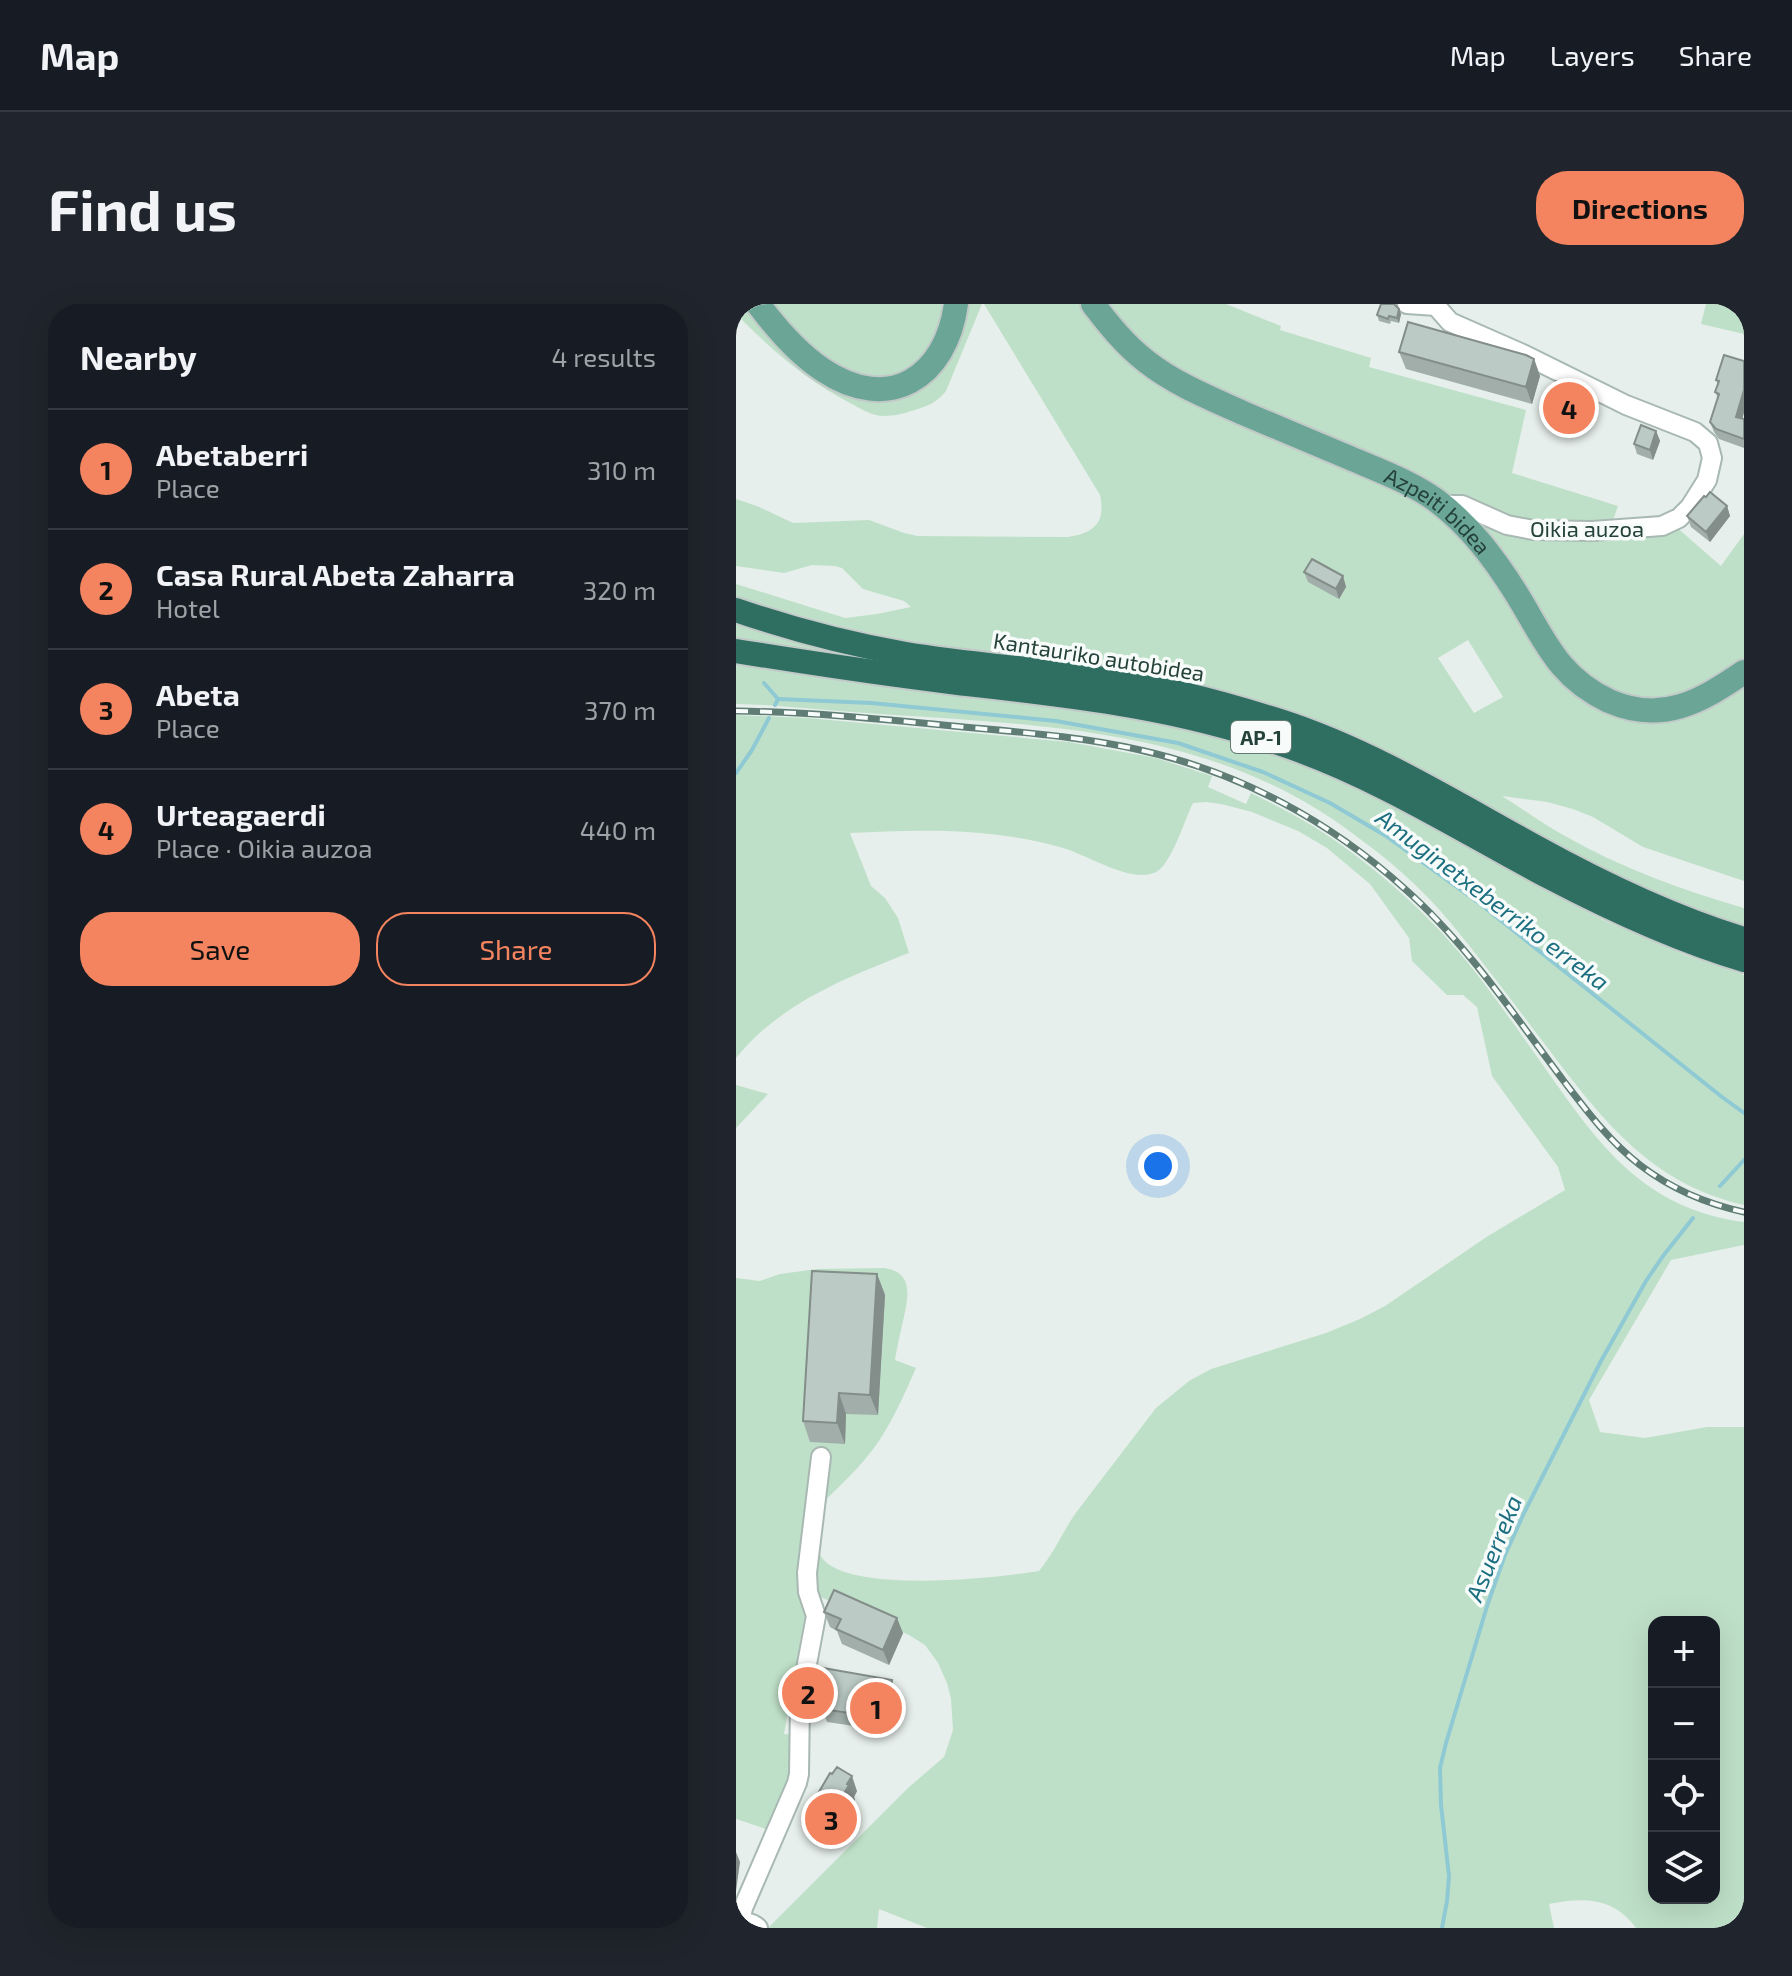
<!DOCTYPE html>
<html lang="en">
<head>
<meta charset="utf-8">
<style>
  :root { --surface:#171b24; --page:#20242c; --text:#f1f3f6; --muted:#9ea1a6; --line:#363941; --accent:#f4845f }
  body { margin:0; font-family:"Exo 2",sans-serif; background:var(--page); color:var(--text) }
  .controls { position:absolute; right:24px; bottom:24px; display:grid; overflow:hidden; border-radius:16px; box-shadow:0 8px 32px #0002 }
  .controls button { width:72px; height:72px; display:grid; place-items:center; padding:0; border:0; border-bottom:2px solid var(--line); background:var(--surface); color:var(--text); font:40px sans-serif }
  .you { position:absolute; left:422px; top:862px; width:28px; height:28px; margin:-20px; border:6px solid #fff; border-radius:50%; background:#1a73e8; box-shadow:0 0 0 12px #1a73e833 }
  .badge { display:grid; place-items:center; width:52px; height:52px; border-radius:50%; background:var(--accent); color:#111; font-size:26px; font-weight:700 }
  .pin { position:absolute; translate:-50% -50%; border:4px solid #fff; box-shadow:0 2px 8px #0006 }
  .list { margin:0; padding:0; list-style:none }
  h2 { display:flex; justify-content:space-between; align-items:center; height:104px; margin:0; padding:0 32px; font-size:34px }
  h2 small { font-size:26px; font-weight:400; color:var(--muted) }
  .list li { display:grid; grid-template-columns:52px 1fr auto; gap:24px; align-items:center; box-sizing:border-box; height:120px; padding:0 32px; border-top:2px solid var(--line) }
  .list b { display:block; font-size:30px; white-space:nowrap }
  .list p { margin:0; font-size:26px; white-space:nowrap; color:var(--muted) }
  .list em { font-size:26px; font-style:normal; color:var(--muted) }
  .actions { display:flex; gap:16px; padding:24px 32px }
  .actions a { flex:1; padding:18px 0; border:2px solid var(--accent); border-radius:32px; text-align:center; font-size:28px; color:var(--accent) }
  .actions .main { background:var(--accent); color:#111 }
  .icon { flex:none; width:44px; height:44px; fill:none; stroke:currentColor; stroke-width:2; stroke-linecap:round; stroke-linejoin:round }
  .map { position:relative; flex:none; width:1008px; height:1624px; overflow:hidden; border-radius:32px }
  header { display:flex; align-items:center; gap:48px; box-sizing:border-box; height:112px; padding:0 40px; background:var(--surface); border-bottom:2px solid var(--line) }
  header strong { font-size:38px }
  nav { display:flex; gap:44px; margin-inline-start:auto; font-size:28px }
  .intro { display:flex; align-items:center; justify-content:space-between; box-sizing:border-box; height:192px; padding:0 48px }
  h1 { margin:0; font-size:56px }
  .button { padding:20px 36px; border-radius:32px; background:var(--accent); color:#111; font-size:28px; font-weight:700 }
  main { display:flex; gap:48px; padding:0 48px }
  aside { flex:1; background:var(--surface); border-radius:32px; box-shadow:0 8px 32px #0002 }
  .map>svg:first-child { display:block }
  .green { fill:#bfe0c8; fill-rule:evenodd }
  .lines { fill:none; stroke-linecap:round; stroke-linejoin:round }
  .stream { stroke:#8ec9d4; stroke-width:4 }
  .minor-casing { stroke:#a8b8b2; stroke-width:22 }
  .major-casing { stroke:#c2cac8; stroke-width:28 }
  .highway-casing { stroke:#c2cac8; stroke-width:28 }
  .minor { stroke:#fff; stroke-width:18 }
  .major { stroke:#6aa596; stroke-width:24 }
  .highway { stroke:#2f6f62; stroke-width:24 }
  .rail-casing { stroke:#5f7d75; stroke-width:7 }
  .rail { stroke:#f7fbf9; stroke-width:4; stroke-dasharray:12; stroke-linecap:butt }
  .wall { fill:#a1aea9 }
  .shaded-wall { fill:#838d89 }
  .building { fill:#bbcac4; stroke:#838d89; stroke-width:2 }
  .labels { text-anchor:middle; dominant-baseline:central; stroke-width:7; stroke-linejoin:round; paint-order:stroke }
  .shield { fill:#f7fbf9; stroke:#637a73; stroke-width:2 }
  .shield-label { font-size:20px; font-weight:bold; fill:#24423a }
  .street-label { font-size:22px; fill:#24423a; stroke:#f7fbf9 }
  .water-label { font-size:24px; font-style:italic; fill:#1c6f80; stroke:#f7fbf9 }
</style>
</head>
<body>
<header>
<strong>Map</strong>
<nav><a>Map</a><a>Layers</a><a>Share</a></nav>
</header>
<div class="intro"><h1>Find us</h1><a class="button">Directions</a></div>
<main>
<aside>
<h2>Nearby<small>4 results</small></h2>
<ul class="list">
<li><span class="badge">1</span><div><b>Abetaberri</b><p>Place</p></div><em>310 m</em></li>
<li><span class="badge">2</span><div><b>Casa Rural Abeta Zaharra</b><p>Hotel</p></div><em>320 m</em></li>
<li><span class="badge">3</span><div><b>Abeta</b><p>Place</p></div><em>370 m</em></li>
<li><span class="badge">4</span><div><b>Urteagaerdi</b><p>Place · Oikia auzoa</p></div><em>440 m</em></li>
</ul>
<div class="actions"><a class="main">Save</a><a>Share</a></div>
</aside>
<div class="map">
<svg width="1008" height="1624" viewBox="0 0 1008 1624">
  <rect width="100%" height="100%" fill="#e6efeb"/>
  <g class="green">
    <path d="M0,0H246L210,87C202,98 191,102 179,106C169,109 159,112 148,112C136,112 125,105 114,99C70,76 36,46 1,11Z"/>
    <path d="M248,0H490L545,22L544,26L635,54L633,63L790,106L776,169L882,202L876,219L930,214L985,262L1008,230V577L907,543L857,513L837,505L811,498L766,492C787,505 807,520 829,532C885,564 946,586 1008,604V622C958,605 910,585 863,562C753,506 651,436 532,399C484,384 435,372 385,364C320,354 253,350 188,339C124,329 62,312 0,293V280L109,314L141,310L175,303L168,297L127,285L106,264L99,262L76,261L48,269L0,262V195L21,202L57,219L133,216L168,229L181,232L332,233C358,229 370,219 364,191ZM732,336L767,393L738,409L702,354Z"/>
    <polygon points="970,0 1008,0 1008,30 965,20"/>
    <polygon points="0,316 147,355 146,361 0,338"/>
    <path d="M0,360L145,382L340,404L424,417L507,439L561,458L615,481L867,616L949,651L1008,671V901C916,880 868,818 814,747C781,704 749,660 714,618C686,584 652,555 616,529C491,435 341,423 191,413C137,410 83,405 29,401L0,400Z"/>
    <path d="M0,411L72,414L333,438L420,454L476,472L472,483L510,500L515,489C537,500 559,511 580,524C623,551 671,591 706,629C744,670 776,718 809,764C863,841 908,905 1008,918V941L935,956L853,1096L864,1128L909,1134L971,1123H1008V1624H900C878,1593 847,1593 813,1600L818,1624H191L143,1605L141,1624H32L172,1484L208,1453L217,1426L215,1395L211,1379L202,1359L189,1341L173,1331L73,1288L48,1430L60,1431L59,1475L36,1527L0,1515V974L24,977L44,970L81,965L148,964C179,968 172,995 167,1017C164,1030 161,1043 159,1056L180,1064C169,1089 158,1114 143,1137C125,1163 102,1184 79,1206C80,1220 77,1242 86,1254C113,1290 261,1274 303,1267C318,1249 326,1229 339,1210L420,1104L453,1077L475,1065L590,1029L624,1015L649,1002L752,932L829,886L822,863L756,772L741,703L727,691H711L676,657L673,634L634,580L591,544L562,527L516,508L485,500L470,498L457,499C449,515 435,561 420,568C395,580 352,551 327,544C258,524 186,525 114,529L135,582L149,594L162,614L173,649C109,674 45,699 0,754ZM918,1318H978V1594H918Z"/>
    <polygon points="0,781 32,790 0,824"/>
  </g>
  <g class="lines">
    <g class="stream">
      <polyline points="28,379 42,395"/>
      <polyline points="39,401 42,395 135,399 320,417 442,439 527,468 594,499 650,532 743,599 986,793 1008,809"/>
      <polyline points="0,469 16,446 33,414"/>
      <polyline points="984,882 1008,856"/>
      <polyline points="706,1624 711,1597 713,1572 705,1501 704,1464 710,1439 752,1299 769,1251 788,1209 865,1057 910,977 927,952 957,914"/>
    </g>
    <defs>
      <g id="minor">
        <polyline points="671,0 700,2"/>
        <polyline points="700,2 714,18 789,51 890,101 959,128 972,139 976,154 971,176 954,203 943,214 926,222 856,227 797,226 771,221 726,201 706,201"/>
        <polyline points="4,1619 7,1604 61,1479 63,1470 64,1397 80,1312 72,1288 71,1269 85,1153"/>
        <path d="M0,1622C7,1617 16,1618 22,1624"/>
      </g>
      <g id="major">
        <path d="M22,0C40,24 61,49 87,66C153,110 210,74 220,0"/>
        <path id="s1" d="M357,0C373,21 389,41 411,58C439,80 474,94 507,109C543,124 578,139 614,154C644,167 675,178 701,197C734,222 758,254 780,289C808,334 821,373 873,397C926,420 964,398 1008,368"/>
      </g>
      <g id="highway">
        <path d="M0,306C55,325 112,340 170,350C237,361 306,365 374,376C431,384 488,399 544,417C634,446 716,497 798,542C865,579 935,613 1008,635"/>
        <path d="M0,347C74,359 148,370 222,379C338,392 443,403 554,443C645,475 728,528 813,573C876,606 940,636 1008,656"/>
      </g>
    </defs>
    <use href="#minor" class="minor-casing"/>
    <use href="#major" class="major-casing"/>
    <use href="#highway" class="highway-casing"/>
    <use href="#minor" class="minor"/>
    <use href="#major" class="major"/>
    <use href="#highway" class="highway"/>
    <defs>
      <path id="rail" d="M0,407C73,408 145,415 217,422C280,428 343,432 404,446C503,468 594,517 669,585C730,639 778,711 827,776C850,806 873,837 904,861C934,884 971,900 1008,908"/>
    </defs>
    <use href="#rail" class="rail-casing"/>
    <use href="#rail" class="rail"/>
  </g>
  <g class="wall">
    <polygon points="665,10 663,19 655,17 654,20 643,17 641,11"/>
    <polygon points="663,48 798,55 804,72 796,100 670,65"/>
    <polygon points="988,51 1006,115 1008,115 1008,144 983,135 978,128 974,118 982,94 979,88 982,81 980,76"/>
    <polygon points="846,87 850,97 840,122 815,113 811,102"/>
    <polygon points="920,127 924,137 917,156 901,150 898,140"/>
    <polygon points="991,202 994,212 974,238 955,223 951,212"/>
    <polygon points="568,268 607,272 610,283 603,295 572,278"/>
    <polygon points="141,970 149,991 142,1111 110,1110 109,1140 74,1138 67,1117"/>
    <polygon points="88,1308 167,1329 153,1361 106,1340 101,1327 94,1323"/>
    <polygon points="160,1389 155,1419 146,1417 145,1426 91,1418 89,1412 76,1410 71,1397"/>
    <polygon points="121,1487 118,1493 119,1496 95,1537 93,1535 89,1543 74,1534 68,1519 71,1514 70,1510"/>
  </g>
  <g class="shaded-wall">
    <polygon points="663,5 665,10 663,19 661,14"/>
    <polygon points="798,55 804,72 796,100 790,83"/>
    <polygon points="1008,86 1008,109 1004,123 1000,113"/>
    <polygon points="846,87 850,97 840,122 837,112"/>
    <polygon points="920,127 924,137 917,156 914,146"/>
    <polygon points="991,202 994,212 974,238 970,228"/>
    <polygon points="607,272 610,283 603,295 600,285"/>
    <polygon points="141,970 149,991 142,1111 134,1091"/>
    <polygon points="103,1089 110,1110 109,1140 101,1119"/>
    <polygon points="161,1314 167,1329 153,1361 147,1346"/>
    <polygon points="156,1376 160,1389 155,1419 150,1406"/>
    <polygon points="142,1405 146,1417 145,1426 140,1413"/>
    <polygon points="116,1472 121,1487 118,1493 119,1496 95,1537 90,1521"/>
    <polygon points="88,1520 93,1535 89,1543 83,1528"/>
    <polygon points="0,1548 4,1558 0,1587"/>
  </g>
  <g class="building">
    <polygon points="645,0 658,0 663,5 661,14 653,12 652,15 641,11"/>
    <polygon points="672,18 790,51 798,55 790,83 663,48"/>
    <polygon points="988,51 1008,57 1008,86 1000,113 1008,115 1008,135 980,125 974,118 983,90 979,88 983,77 980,76"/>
    <polygon points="820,77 846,87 837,112 811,102"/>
    <polygon points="905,121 920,127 914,146 898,140"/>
    <polygon points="974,188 991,202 970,228 951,212 968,192 970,193"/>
    <polygon points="576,255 607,272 600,285 568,268"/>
    <polygon points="76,967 141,970 134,1091 103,1089 101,1119 67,1117"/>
    <polygon points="98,1286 161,1314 147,1346 100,1325 105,1315 88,1308"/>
    <polygon points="76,1362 156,1376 150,1406 142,1405 140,1413 86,1405 87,1399 71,1397"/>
    <polygon points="101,1463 116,1472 111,1480 113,1481 90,1521 88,1520 83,1528 68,1519 73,1512 70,1510 94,1469 96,1470"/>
  </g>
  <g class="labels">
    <rect class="shield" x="495" y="417" width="60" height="32" rx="6"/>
    <g class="shield-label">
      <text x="525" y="433">AP-1</text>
    </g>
    <g class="street-label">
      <text stroke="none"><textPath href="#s1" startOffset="408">Azpeiti bidea</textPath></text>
      <text x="851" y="224">Oikia auzoa</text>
      <text transform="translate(363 352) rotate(9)">Kantauriko autobidea</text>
    </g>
    <g class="water-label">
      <text transform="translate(757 595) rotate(37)">Amuginetxeberriko erreka</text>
      <text transform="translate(757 1244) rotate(-68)">Asuerreka</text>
    </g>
  </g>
</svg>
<div class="controls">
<button>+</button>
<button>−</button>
<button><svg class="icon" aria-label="locate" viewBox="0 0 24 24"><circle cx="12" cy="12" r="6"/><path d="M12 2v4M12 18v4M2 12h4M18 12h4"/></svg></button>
<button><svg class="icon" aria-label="layers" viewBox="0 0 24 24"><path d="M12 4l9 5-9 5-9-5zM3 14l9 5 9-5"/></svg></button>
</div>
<div class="you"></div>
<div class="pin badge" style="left:140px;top:1404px">1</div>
<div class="pin badge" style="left:72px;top:1389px">2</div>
<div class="pin badge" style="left:95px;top:1515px">3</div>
<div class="pin badge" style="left:833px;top:104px">4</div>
</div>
</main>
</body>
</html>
